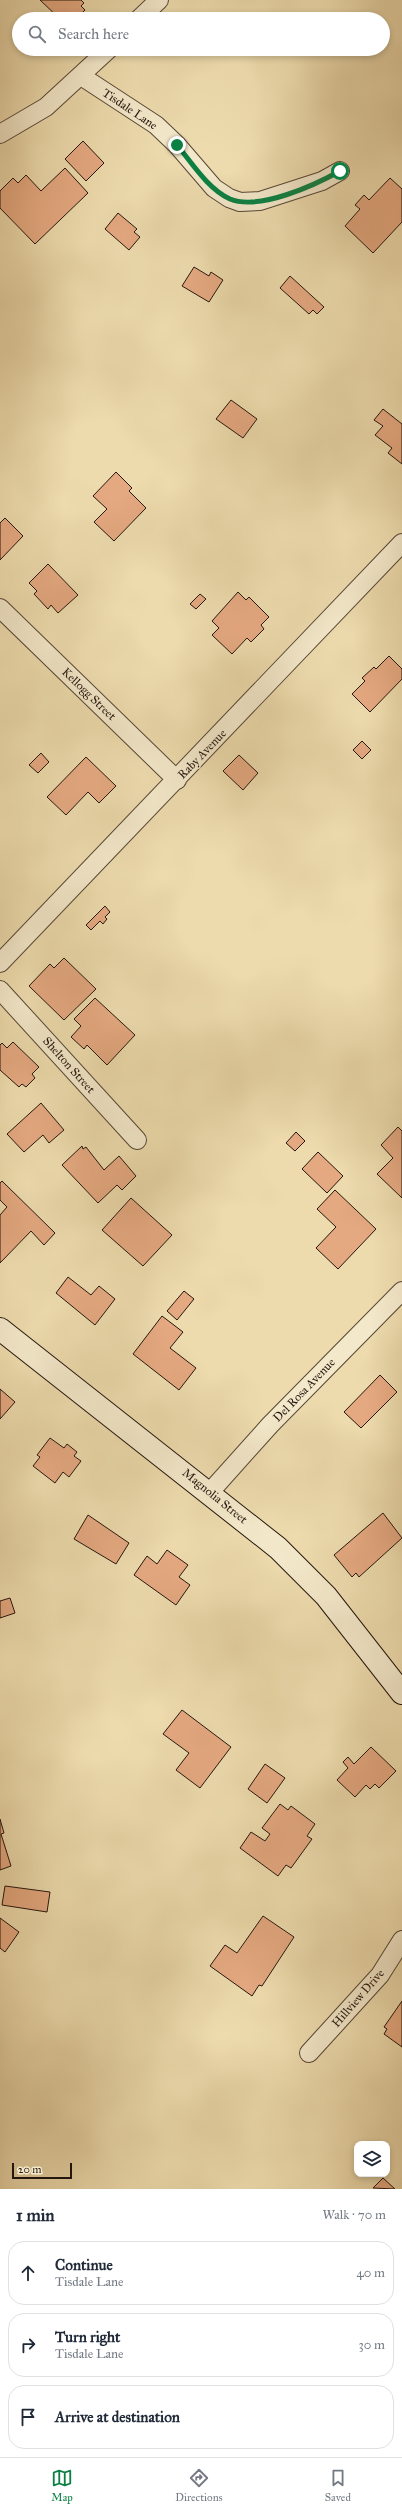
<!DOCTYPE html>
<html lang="en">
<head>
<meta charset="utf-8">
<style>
  :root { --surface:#fff; --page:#f2f2f3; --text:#1f2937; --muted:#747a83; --line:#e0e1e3; --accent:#0b8043 }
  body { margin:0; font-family:"IM FELL Great Primer",serif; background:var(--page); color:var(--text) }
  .controls { position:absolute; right:12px; bottom:12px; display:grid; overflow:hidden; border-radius:8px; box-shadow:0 2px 6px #0003 }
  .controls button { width:36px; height:36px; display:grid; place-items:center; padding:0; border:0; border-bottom:1px solid var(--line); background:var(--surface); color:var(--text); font:20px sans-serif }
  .scale { position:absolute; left:12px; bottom:10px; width:60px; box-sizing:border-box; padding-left:4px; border:2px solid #25160e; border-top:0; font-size:11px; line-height:14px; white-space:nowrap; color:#25160e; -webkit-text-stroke:3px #f3e8ca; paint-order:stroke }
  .stop { position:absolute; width:12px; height:12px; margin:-9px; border:3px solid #0b8043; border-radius:50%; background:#fff }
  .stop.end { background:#0b8043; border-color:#fff; box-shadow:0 1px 4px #0008 }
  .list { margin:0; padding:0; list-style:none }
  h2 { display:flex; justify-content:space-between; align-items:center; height:52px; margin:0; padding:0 16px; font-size:17px }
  h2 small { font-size:13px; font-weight:400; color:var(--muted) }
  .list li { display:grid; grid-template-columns:26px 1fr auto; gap:12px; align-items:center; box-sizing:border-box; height:64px; margin:0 8px 8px; padding:0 8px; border:1px solid var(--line); border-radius:16px }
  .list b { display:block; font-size:15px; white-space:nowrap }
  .list p { margin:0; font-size:13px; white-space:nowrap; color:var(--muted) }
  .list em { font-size:13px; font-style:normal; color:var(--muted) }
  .icon { flex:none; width:22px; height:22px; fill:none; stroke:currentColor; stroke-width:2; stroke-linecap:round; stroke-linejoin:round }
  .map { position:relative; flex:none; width:402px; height:2189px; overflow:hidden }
  .search { position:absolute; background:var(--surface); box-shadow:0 2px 6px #0003; left:12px; right:12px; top:12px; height:44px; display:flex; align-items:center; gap:10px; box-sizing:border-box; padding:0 14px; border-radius:22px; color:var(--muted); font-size:15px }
  .sheet { height:268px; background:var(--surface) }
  nav { display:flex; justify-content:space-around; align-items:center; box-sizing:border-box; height:56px; border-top:1px solid var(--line); background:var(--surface); font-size:11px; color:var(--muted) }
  nav a { display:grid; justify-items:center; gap:2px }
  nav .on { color:var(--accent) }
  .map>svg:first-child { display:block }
  .building { fill:#e5a981; stroke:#25160e }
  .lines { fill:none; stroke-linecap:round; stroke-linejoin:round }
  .street-casing { stroke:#574736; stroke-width:20 }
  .secondary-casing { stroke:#25160e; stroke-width:24 }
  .street { stroke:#f3e8ca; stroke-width:18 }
  .secondary { stroke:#f3e8ca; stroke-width:22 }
  .route { stroke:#0b8043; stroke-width:5 }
  .labels { text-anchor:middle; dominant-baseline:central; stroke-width:3; stroke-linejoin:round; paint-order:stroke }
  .street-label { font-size:12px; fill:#25160e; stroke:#f3e8ca }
</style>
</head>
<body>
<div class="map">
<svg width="402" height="2189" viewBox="0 0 402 2189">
  <rect width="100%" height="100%" fill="#eddbad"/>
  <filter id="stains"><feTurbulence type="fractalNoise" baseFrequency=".005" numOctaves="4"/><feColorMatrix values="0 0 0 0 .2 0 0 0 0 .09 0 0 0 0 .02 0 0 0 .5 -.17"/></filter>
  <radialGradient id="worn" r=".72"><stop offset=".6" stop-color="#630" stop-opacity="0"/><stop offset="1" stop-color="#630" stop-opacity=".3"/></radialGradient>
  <g class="building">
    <polygon points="40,0 81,0 84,3 81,6 85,10 82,13 85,17 83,19 60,19"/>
    <polygon points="83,141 104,163 86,181 65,159"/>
    <polygon points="65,168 88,193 35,244 0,208 0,191 13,178 18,183 26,175 41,191"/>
    <polygon points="390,178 402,189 402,222 373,253 345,226 360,209 355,205 364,195 369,200"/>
    <polygon points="118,213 137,229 134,232 140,237 129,250 105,229"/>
    <polygon points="194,267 209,276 211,272 223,280 209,302 182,286"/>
    <polygon points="290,276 324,307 317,314 313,310 309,314 280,288"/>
    <polygon points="231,400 257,419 243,438 216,419"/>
    <polygon points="383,409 402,424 402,464 388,453 392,448 375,435 383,426 374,420"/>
    <polygon points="116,472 132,488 129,491 146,508 114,541 94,522 107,509 93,496"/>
    <polygon points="5,518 23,536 0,560 0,523"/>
    <polygon points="48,564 78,595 58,613 51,605 48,609 34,594 37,591 29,583"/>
    <polygon points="238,592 246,600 249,597 269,617 261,625 264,629 251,642 247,638 232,654 212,635 219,628 212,621"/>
    <polygon points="200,594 206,599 196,609 190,604"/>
    <polygon points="389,656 402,669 402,679 370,712 352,694 365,681 362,678 374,667 376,669"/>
    <polygon points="362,741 371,750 362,759 353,750"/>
    <polygon points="41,753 49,762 38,773 29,765"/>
    <polygon points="239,755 258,773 243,790 223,771"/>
    <polygon points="86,757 116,786 99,803 88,792 66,815 47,797"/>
    <polygon points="105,906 110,912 105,917 107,919 103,924 100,921 91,930 86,925"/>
    <polygon points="64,958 96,989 64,1020 29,986 50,964 54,968"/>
    <polygon points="95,998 135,1035 107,1065 87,1045 84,1049 71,1037 81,1026 74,1019"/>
    <polygon points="13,1042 39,1067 32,1074 35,1078 26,1087 22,1084 19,1087 0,1070 0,1045 2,1043 7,1048"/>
    <polygon points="41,1103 64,1130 49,1143 43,1135 24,1152 7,1134"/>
    <polygon points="398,1127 402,1131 402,1198 377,1174 393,1158 381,1145"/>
    <polygon points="296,1132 305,1141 295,1151 286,1143"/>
    <polygon points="82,1146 83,1149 86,1147 104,1170 119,1156 136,1176 122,1190 117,1185 98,1203 62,1165"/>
    <polygon points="318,1152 343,1176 327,1193 302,1169"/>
    <polygon points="2,1181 55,1233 44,1245 31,1231 0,1263 0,1215 7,1207 0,1200 0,1183"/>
    <polygon points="335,1190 376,1229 338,1269 316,1248 336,1227 317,1209"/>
    <polygon points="131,1198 172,1235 143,1266 102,1230"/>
    <polygon points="68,1277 91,1295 99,1286 115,1299 95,1325 56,1293"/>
    <polygon points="184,1291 194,1299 177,1320 167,1311"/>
    <polygon points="162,1316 183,1332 170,1348 196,1368 179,1390 133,1354"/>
    <polygon points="380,1375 397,1392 361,1428 344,1412"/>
    <polygon points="0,1389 15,1402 0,1419"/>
    <polygon points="50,1438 64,1448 67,1444 77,1452 74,1456 81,1461 69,1477 63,1472 55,1483 33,1466 40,1457 37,1455"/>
    <polygon points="383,1513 402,1538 359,1577 356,1573 352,1577 334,1555"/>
    <polygon points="88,1515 129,1543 116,1564 74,1539"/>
    <polygon points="167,1550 188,1565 179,1577 190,1585 176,1605 134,1575 147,1556 157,1564"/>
    <polygon points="10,1598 15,1613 0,1618 0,1601"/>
    <polygon points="182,1710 231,1747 200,1788 176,1770 189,1753 163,1734"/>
    <polygon points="371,1747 396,1771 379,1788 375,1784 370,1789 366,1785 355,1797 337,1780 348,1768 343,1762 348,1757 354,1764"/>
    <polygon points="265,1764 285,1778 267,1803 248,1789"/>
    <polygon points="280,1804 288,1810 291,1806 315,1824 307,1836 312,1839 291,1868 286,1865 278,1876 240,1848 251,1832 265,1841 270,1834 262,1828"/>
    <polygon points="0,1819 4,1833 1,1834 11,1866 0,1870"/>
    <polygon points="5,1886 50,1892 47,1912 2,1905"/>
    <polygon points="263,1916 294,1937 262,1986 259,1985 252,1996 210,1966 225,1945 237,1953"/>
    <polygon points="0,1918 19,1932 5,1952 0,1948"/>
    <polygon points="402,2001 402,2047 384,2034 387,2029 384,2027"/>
    <polygon points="383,2178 395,2189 373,2188"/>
  </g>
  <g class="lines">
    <defs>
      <g id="street">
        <polyline points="139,19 159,0"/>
        <polyline points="81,76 156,125 177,145 214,188 229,198 240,202 260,201 322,181 340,171"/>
        <polyline points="0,134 46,107 109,49"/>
        <polyline points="0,608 177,780"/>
        <polyline points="0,963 402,543"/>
        <polyline points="0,990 137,1140"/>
        <polyline points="210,1492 270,1425 402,1291"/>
        <polyline points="309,2053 380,1975 402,1940"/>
      </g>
      <polyline id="secondary" points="0,1329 278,1548 326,1596 402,1693"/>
    </defs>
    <use href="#street" class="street-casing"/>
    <use href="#secondary" class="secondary-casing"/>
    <use href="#street" class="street"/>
    <use href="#secondary" class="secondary"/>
  </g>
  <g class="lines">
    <path class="route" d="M177,145C192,163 208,189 230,199C259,211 315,185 340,171"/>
  </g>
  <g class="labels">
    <g class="street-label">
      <text transform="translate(130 109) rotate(34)">Tisdale Lane</text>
      <text transform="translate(89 694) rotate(44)">Kellogg Street</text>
      <text transform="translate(202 754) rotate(-46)">Raby Avenue</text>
      <text transform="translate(69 1065) rotate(48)">Shelton Street</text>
      <text transform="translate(304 1390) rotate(-46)">Del Rosa Avenue</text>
      <text transform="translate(215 1496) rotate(39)">Magnolia Street</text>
      <text transform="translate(358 1998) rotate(-49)">Hillview Drive</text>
    </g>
  </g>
  <rect width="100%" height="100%" filter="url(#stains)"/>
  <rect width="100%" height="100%" fill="url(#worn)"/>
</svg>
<div class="controls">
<button><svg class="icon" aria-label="layers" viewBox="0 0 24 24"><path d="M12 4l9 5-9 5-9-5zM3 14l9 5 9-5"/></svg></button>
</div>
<div class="scale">20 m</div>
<div class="stop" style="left:340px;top:171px"></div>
<div class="stop end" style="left:177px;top:145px"></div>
<div class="search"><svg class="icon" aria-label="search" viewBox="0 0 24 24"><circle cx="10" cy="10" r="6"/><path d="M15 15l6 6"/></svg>Search here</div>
</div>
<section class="sheet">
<h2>1 min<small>Walk · 70 m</small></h2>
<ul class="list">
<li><svg class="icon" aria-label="ahead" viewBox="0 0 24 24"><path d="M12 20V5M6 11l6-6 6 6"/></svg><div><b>Continue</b><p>Tisdale Lane</p></div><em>40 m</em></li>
<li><svg class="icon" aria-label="right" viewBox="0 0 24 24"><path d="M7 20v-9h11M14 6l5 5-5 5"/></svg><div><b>Turn right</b><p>Tisdale Lane</p></div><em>30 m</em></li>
<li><svg class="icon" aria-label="arrive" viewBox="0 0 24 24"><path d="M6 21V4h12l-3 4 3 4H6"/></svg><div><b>Arrive at destination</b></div></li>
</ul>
</section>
<nav>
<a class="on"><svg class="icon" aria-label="map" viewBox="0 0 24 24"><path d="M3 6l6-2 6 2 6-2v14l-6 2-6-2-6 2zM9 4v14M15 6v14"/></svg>Map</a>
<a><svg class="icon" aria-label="directions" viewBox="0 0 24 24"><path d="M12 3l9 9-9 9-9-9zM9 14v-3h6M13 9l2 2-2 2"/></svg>Directions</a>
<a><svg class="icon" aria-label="saved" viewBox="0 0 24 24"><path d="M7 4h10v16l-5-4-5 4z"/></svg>Saved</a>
</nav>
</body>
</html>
